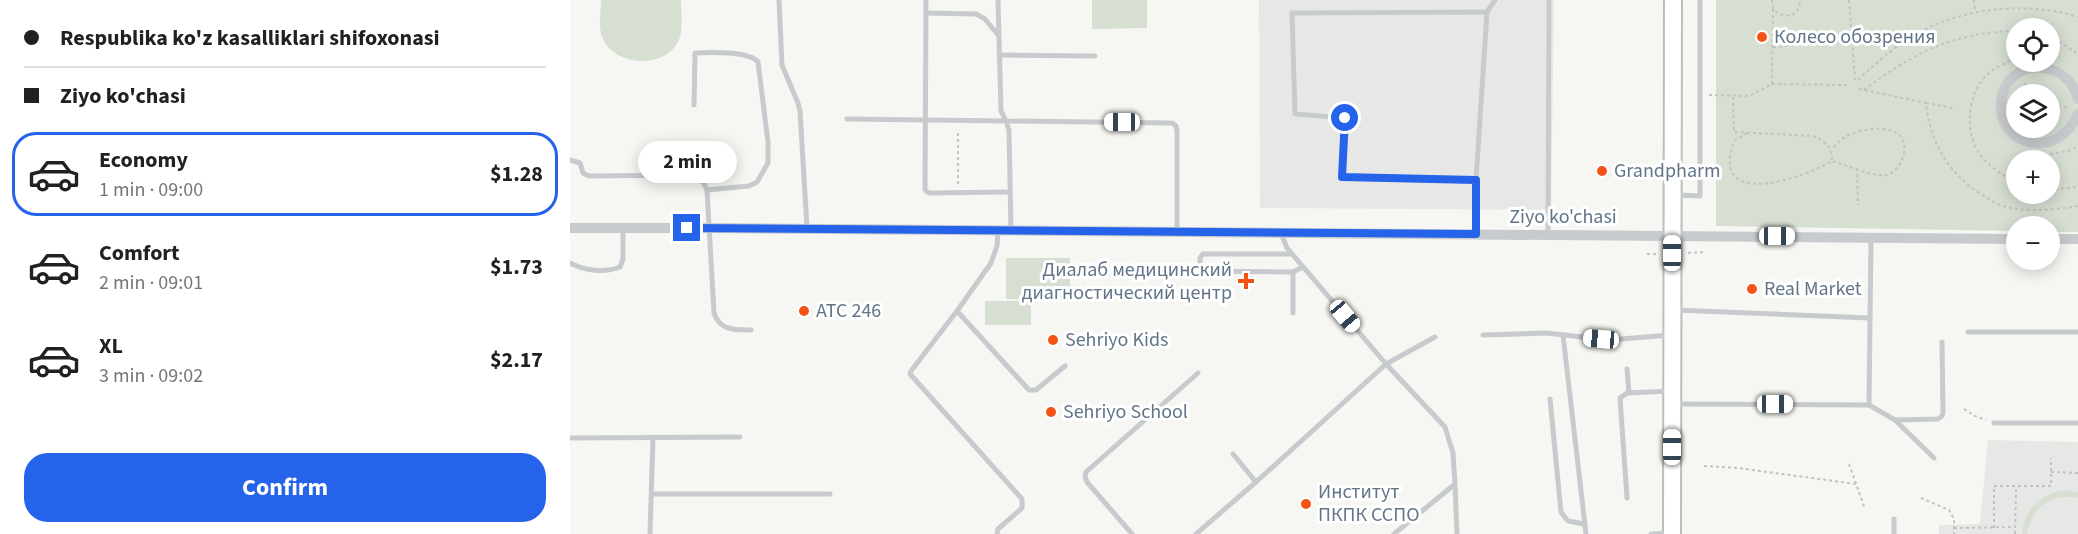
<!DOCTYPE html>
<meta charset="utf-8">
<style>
:root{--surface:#fff;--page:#f2f2f2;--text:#202124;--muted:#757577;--line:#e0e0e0;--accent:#2563eb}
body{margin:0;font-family:"Source Sans 3",sans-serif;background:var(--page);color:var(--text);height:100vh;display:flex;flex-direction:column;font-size:22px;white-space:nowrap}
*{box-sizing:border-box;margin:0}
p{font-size:20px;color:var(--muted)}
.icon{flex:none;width:33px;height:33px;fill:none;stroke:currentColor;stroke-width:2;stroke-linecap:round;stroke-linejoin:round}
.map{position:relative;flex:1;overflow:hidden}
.drawer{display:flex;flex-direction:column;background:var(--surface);width:570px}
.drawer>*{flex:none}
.guide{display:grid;align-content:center;height:132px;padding:0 24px;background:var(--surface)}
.controls{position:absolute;left:1436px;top:18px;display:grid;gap:12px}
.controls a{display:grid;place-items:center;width:54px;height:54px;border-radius:50%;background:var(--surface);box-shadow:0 3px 15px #0003;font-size:30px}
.end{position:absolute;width:27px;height:27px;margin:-14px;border:8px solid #2563eb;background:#fff;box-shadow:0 0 0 3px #fff}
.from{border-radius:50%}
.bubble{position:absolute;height:42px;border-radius:21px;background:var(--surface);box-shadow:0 3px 15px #0003;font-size:20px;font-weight:700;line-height:42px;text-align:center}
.car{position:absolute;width:18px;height:36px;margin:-18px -9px;border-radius:8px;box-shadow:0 0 4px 2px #0007;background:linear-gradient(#fff 24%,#345 0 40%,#fff 0 76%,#345 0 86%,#fff 0)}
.guide b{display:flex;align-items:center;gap:21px;height:57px;font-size:22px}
.guide b+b{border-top:2px solid var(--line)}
.guide i{width:15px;height:15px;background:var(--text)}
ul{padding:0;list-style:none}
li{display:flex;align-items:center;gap:18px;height:84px;margin:0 12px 9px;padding:0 12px;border:3px solid transparent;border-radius:24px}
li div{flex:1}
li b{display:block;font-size:22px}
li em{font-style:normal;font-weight:700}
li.selected{border-color:var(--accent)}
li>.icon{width:54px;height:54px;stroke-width:1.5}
.button{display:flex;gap:12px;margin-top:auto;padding:12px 24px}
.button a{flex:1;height:69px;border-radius:24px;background:var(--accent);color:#fff;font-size:24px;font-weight:700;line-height:69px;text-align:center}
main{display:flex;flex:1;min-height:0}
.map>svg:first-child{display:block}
.built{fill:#e7e8e6}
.green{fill:#d7dfd3;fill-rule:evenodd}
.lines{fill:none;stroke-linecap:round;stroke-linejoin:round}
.secondary-casing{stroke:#b9bec3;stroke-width:20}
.path{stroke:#c0c2c4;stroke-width:2;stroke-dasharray:3 3;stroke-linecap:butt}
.lane{stroke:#c8cbce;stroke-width:5}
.street{stroke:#c8cbce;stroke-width:10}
.secondary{stroke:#fff;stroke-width:16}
.route{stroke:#2563eb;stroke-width:8}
.poi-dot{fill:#f45315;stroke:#fff;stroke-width:2}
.labels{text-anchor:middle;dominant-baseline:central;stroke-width:6;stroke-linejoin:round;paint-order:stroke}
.poi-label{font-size:20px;fill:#627587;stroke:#fff;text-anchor:start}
.street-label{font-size:20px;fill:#627587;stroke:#fff}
</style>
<main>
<section class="drawer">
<div class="guide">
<b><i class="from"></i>Respublika ko'z kasalliklari shifoxonasi</b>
<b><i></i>Ziyo ko'chasi</b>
</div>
<ul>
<li class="selected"><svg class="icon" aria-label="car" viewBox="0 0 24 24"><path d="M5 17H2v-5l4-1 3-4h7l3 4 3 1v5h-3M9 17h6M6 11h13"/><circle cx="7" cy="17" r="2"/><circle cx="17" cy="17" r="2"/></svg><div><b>Economy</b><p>1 min · 09:00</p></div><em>$1.28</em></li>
<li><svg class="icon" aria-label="car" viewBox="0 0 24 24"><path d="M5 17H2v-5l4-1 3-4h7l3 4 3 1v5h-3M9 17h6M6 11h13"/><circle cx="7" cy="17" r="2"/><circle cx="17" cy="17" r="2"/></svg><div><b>Comfort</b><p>2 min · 09:01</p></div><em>$1.73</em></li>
<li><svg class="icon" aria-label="car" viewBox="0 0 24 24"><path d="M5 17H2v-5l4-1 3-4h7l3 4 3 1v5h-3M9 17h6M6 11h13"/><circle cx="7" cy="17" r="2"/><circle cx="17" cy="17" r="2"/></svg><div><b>XL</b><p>3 min · 09:02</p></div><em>$2.17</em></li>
</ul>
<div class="button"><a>Confirm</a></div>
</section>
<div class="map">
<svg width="1508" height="534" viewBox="0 0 1508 534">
<rect width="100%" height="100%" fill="#f6f7f2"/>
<g class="built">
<polygon points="689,0 984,0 981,210 690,208"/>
<polygon points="1418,440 1508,442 1508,534 1369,534 1369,525 1410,524"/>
</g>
<g class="green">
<path d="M31,0H111C111,11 113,27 110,37C99,70 44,68 32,37C28,27 31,10 31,0Z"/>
<polygon points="522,0 577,0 577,28 522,29"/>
<path d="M1146,0H1508V232H1479V226H1446V231L1146,226ZM1446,28H1479V62H1446ZM1446,94H1479V128H1446ZM1446,160H1479V194H1446Z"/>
<polygon points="436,258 500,258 500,300 436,299"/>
<rect x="415" y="301" width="46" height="24"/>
<path d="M1496,490L1508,492V498C1482,493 1461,507 1457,534H1452C1454,509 1471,493 1496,490Z"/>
</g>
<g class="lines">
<g class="secondary-casing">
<polyline id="secondary" points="1102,534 1103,0"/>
</g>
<g class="path">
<path d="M1202,0L1203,9C1211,16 1217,18 1227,12L1231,0"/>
<polyline points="1279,0 1285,80"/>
<polyline points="1404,0 1405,10"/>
<polyline points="1479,35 1508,54"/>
<polyline points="1203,47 1282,40"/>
<path d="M1446,60H1442C1435,63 1427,67 1421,71C1398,89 1393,129 1409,153C1419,167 1432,175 1446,182"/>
<path d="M1288,80C1304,65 1319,51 1338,39C1386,8 1455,0 1508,17"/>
<polyline points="1455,83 1460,93"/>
<polyline points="1202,84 1203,9"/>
<path d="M1289,89L1356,103C1360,143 1379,175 1414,196C1419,199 1425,203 1430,205C1454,213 1484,210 1508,206"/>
<path d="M1294,90C1343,53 1384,32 1446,31"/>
<polyline points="1139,95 1179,96 1202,84 1280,85"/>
<path d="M1163,97L1164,132L1243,136C1256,142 1262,147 1262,161"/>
<polyline points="1356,103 1383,108"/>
<polyline points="1488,106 1499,108"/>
<path d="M1177,133L1164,141C1139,211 1234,178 1262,161C1277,165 1302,177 1316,175C1330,173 1339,148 1332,138C1322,123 1288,129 1275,137C1270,140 1266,145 1262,150"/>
<polyline points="1480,154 1498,151 1508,146"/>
<polyline points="1287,168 1288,205"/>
<polyline points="388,184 388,130"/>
<polyline points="1479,190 1508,187"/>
<polyline points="1118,253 1136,252"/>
<polyline points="1077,254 1088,254"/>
<polyline points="1394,409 1405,416 1416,420"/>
<polyline points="1279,464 1295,509"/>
<polyline points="1134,466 1168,468 1286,484"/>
<polyline points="1481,472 1508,473"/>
<polyline points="1351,498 1379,510 1384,519 1384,534"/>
<polyline points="1384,528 1445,527"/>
<polyline points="1424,528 1424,486 1481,486 1481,458"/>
<polyline points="1445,534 1446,486"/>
</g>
<g class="lane">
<polyline points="209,0 212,65 228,103 230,111 237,228"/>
<polyline points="356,0 355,189 357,192 360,193 440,192"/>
<polyline points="428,0 431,111 436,121 602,123 606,126 607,131 607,232"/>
<polyline points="917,12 925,0"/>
<polyline points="356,13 406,14 415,19 428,35"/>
<polyline points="429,55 525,56"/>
<path d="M124,105L125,53C139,52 180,51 188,62L198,142V163L187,182L179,186L137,190"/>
<polyline points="277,119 436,121 439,130 441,231"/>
<path d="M0,160L10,163L13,173L19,176L120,175C130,176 133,181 137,190L144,313C150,331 165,330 181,330"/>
<polyline points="906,180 772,177 775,118 725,114 722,13 917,12 906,180 906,234"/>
<polyline points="1106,195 1130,196 1130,0"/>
<polyline points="711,233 717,248 816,364 875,427 883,453 885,484 824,534"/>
<polyline points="978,235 979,0"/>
<polyline points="722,254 633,254 630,258 630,267 634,271 723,272 733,267"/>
<path d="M0,263C14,271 35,273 50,267L53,259V229"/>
<polyline points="723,272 723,313"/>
<polyline points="1106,310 1299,318"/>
<polyline points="387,311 459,390 466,390 495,366"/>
<polyline points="1398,332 1508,332"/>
<polyline points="913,335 976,333 1031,339 1051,339 1100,335"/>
<polyline points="993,335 1016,534"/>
<polyline points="1057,369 1059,393"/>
<polyline points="980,399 991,512 998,521 1014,524"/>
<polyline points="1106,404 1299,405 1325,420 1368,419 1372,416 1373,413 1372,342"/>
<polyline points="1299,405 1301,239"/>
<polyline points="1325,420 1364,458"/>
<polyline points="1424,423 1508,423"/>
<polyline points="0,438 170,437"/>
<polyline points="663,454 686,482"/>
<polyline points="885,484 887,534"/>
<polyline points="82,494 260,494"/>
<polyline points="1057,498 1050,398 1057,393 1100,391"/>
<polyline points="80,534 83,437"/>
<polyline points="427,534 428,529 452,508 452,499 340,374 341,371 387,311 421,263 427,246 428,231"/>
<polyline points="562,534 517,482 515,477 516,472 628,373"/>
<polyline points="626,534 686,482 816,364 865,337"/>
<polyline points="1081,534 1100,533"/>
<polyline points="1324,534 1324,519"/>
</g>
<g class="street">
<path d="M1508,99C1497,56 1435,57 1431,102C1427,146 1488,162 1508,114"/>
<polyline points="0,228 138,228 1446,239"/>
<polyline points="1479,239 1508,239"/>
</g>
<use href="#secondary" class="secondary"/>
</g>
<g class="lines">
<polyline class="route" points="117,228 906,234 906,180 772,177 775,118"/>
</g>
<g class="poi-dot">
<circle cx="1192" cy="37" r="6"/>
<circle cx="1032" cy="171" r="6"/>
<path d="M673 272h6v6h6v6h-6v6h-6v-6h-6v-6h6z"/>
<circle cx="1182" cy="289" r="6"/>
<circle cx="234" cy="311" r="6"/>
<circle cx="483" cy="340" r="6"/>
<circle cx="481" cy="412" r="6"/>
<circle cx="736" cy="504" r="6"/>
</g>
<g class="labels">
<g class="poi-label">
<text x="1204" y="37">Колесо обозрения</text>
<text x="1044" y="171">Grandpharm</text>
<text x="662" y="270" text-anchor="end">Диалаб медицинский<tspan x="662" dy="23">диагностический центр</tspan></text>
<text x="1194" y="289">Real Market</text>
<text x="246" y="311">АТС 246</text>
<text x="495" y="340">Sehriyo Kids</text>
<text x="493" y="412">Sehriyo School</text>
<text x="748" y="492">Институт<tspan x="748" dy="23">ПКПК ССПО</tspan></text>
</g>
<g class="street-label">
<text x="993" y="217">Ziyo ko'chasi</text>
</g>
</g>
</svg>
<div class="controls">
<a><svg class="icon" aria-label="locate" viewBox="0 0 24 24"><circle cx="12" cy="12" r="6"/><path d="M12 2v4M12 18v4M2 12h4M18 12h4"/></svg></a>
<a><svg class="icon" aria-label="layers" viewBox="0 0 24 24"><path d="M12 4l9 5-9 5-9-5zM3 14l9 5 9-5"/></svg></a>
<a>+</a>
<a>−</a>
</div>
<i class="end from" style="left:775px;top:118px"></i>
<i class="end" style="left:117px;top:228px"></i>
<div class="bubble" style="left:68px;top:141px;width:99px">2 min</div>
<i class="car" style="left:552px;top:122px;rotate:270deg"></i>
<i class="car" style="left:1207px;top:236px;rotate:90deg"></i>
<i class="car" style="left:1102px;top:253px;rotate:0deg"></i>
<i class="car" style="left:775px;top:316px;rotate:140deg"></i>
<i class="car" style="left:1031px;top:339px;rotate:275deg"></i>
<i class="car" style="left:1205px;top:404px;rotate:90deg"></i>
<i class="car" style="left:1102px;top:447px;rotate:0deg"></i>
</div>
</main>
